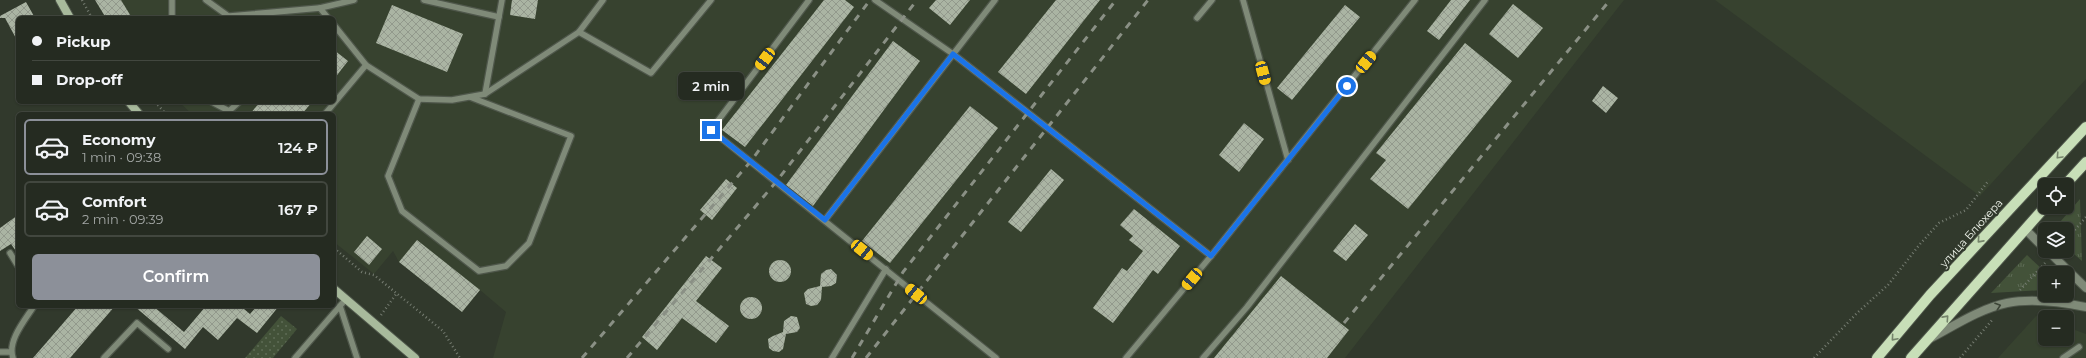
<!DOCTYPE html>
<meta charset="utf-8">
<style>
:root{--surface:#252b21;--page:#2d332a;--text:#f1f3f6;--muted:#a3a7a5;--line:#42473f;--accent:#8c9099}
body{margin:0;font-family:Montserrat,sans-serif;background:var(--page);color:var(--text);height:100vh;display:flex;flex-direction:column;font-size:15px;white-space:nowrap}
*{box-sizing:border-box;margin:0}
p{font-size:13px;color:var(--muted)}
.icon{flex:none;width:22px;height:22px;fill:none;stroke:currentColor;stroke-width:2;stroke-linecap:round;stroke-linejoin:round}
.map{position:relative;flex:1;overflow:hidden}
.drawer{position:absolute;left:16px;top:112px;width:320px;height:196px;display:flex;flex-direction:column;background:var(--surface);border-radius:6px;box-shadow:0 1px 3px #0004,0 0 0 1px var(--line)}
.drawer>*{flex:none}
.guide{position:absolute;left:16px;top:16px;width:320px;height:88px;border-radius:6px;box-shadow:0 1px 3px #0004,0 0 0 1px var(--line);display:grid;align-content:center;height:88px;padding:0 16px;background:var(--surface)}
.buttons{position:absolute;left:2038px;top:178px;display:grid;gap:8px}
.buttons a{display:grid;place-items:center;width:36px;height:36px;border-radius:6px;background:var(--surface);box-shadow:0 1px 3px #0004,0 0 0 1px var(--line);font-size:20px}
.end{position:absolute;width:18px;height:18px;margin:-9px;border:5px solid #1a73e8;background:#fff;box-shadow:0 0 0 2px #fff}
.from{border-radius:50%}
.bubble{position:absolute;height:28px;border-radius:6px;background:var(--surface);box-shadow:0 1px 3px #0004,0 0 0 1px var(--line);font-size:13px;font-weight:600;line-height:28px;text-align:center}
.car{position:absolute;width:12px;height:24px;margin:-12px -6px;border-radius:5px;box-shadow:0 0 3px 1px #0007;background:linear-gradient(#f5c518 24%,#345 0 40%,#f5c518 0 76%,#345 0 86%,#f5c518 0)}
.guide b{display:flex;align-items:center;gap:14px;height:38px;font-size:15px}
.guide b+b{border-top:1px solid var(--line)}
.guide i{width:10px;height:10px;background:var(--text)}
ul{padding:7px 0 0;list-style:none}
li{display:flex;align-items:center;gap:12px;height:56px;margin:0 8px 6px;padding:0 8px;border:2px solid var(--line);border-radius:6px}
li div{flex:1}
li b{display:block;font-size:15px}
li em{font-style:normal;font-weight:600}
li.active{border-color:var(--accent)}
li>.icon{width:36px;height:36px;stroke-width:1.5}
.button{display:flex;gap:8px;margin-top:auto;padding:8px 16px}
.button a{flex:1;height:46px;border-radius:6px;background:var(--accent);color:#fff;font-size:16px;font-weight:600;line-height:46px;text-align:center}
.map>svg:first-child{display:block}
.built{fill:#37422f}
.grass{fill:url(#grass-tufts)}
.park{fill:url(#park-dots)}
.building{fill:url(#building-cross-hatch)}
.lines{fill:none;stroke-linecap:round;stroke-linejoin:round}
.lane-casing{stroke:#4f574b;stroke-width:8}
.street-casing{stroke:#4f574b;stroke-width:10}
.secondary-casing{stroke:#4f574b;stroke-width:10}
.primary-casing{stroke:#4f574b;stroke-width:12}
.path{stroke:#767d72;stroke-width:2.5;stroke-dasharray:1 3;stroke-linecap:butt}
.lane{stroke:#7f8a78;stroke-width:5.5}
.street{stroke:#7f8a78;stroke-width:8}
.secondary{stroke:#a8ba9c;stroke-width:8}
.primary{stroke:#c8dfb8;stroke-width:10}
.rail{stroke:#8a9085;stroke-width:3;stroke-dasharray:7 7;stroke-linecap:butt}
.oneway{stroke:#75846b}
.oneway2{stroke:#3d4537}
.route{stroke:#1a73e8;stroke-width:5}
.labels{text-anchor:middle;dominant-baseline:central;stroke-width:4;stroke-linejoin:round;paint-order:stroke}
.street-label{font-size:11px;fill:#eff4eb;stroke:#31392c}
</style>
<div class="map">
<svg width="2086" height="358" viewBox="0 0 2086 358">
<defs>
<pattern id="grass-tufts" width="24" height="20" patternUnits="userSpaceOnUse"><rect width="24" height="20" fill="#435239"/><path d="M3 7l-1-3M5 7V3M7 7l1-3M15 17l-1-3M17 17v-4M19 17l1-3" fill="none" stroke="#5e6c56"/></pattern>
<pattern id="park-dots" width="8" height="8" patternUnits="userSpaceOnUse"><rect width="8" height="8" fill="#435239"/><path d="M2 2h.1M6 6h.1" fill="none" stroke="#5e6c56" stroke-width="1.8" stroke-linecap="round"/></pattern>
<pattern id="building-cross-hatch" width="8" height="8" patternUnits="userSpaceOnUse"><rect width="8" height="8" fill="#aab4a3"/><path d="M0 0l8 8M0 8l8-8" fill="none" stroke="#92998c"/></pattern>
</defs>
<rect width="100%" height="100%" fill="#31392c"/>
<g class="built">
<polygon points="95,0 1624,0 1345,358 493,358 506,312 480,290 462,312 399,262 393,251 374,274 334,242 334,114 192,114 179,102 334,102 334,18 106,18"/>
<polygon points="1715,0 2086,0 2086,79 1980,196"/>
<polygon points="2036,316 2045,319 2045,339 2067,339 2067,327 2086,334 2086,358 1998,358"/>
</g>
<g class="grass">
<polygon points="2080,199 2082,261 2067,248 2067,229 2054,229"/>
<polygon points="2027,255 2046,273 2045,290 1991,293"/>
</g>
<polygon class="park" points="281,316 297,329 273,358 245,358"/>
<g class="building">
<polygon points="95,0 121,0 132,18 106,18"/>
<polygon points="512,0 538,0 535,19 510,15"/>
<polygon points="824,0 845,0 854,7 745,147 722,130"/>
<polygon points="936,0 970,0 950,25 929,8"/>
<polygon points="1056,0 1100,0 1026,94 998,72"/>
<polygon points="1451,0 1470,0 1439,40 1427,31"/>
<polygon points="26,2 35,18 18,18 18,42 5,18 0,18 0,16"/>
<polygon points="1513,4 1543,28 1518,58 1489,34"/>
<polygon points="392,5 463,34 447,72 376,43"/>
<polygon points="1345,5 1360,17 1292,100 1277,88"/>
<polygon points="893,41 920,61 813,206 786,185"/>
<polygon points="1465,43 1512,81 1408,209 1370,179 1386,160 1376,153"/>
<polygon points="334,50 348,61 334,79"/>
<polygon points="1603,86 1618,98 1606,113 1592,101"/>
<polygon points="260,102 312,102 302,114 250,114"/>
<polygon points="970,106 998,128 890,263 862,241"/>
<polygon points="1244,123 1264,139 1239,172 1219,155"/>
<polygon points="1051,169 1064,180 1021,232 1008,222"/>
<polygon points="726,179 737,188 712,220 700,210"/>
<polygon points="1134,209 1180,246 1158,274 1153,270 1113,323 1093,308 1122,268 1127,271 1143,251 1129,240 1133,236 1120,225"/>
<polygon points="18,215 18,254 11,244 0,251 0,228"/>
<polygon points="1355,224 1368,235 1346,261 1333,251"/>
<polygon points="367,236 382,249 369,265 354,252"/>
<polygon points="417,240 480,290 462,312 399,262"/>
<polygon points="706,256 722,268 696,301 729,326 716,343 682,318 657,350 642,337"/>
<circle cx="780" cy="271" r="11"/>
<polygon points="831,269 837,275 836,283 831,286 822,287 821,300 817,305 811,306 806,304 804,293 808,289 820,286 821,274 826,270"/>
<polygon points="1281,276 1349,330 1327,358 1214,358"/>
<circle cx="751" cy="308" r="11"/>
<polygon points="78,306 115,306 70,358 33,358"/>
<polygon points="134,306 153,306 184,332 206,306 246,306 244,309 250,314 257,306 279,306 257,333 237,318 218,340 203,327 185,349"/>
<polygon points="791,316 797,317 800,328 797,332 786,334 783,349 779,352 773,351 769,348 768,339 773,336 783,332 784,321"/>
</g>
<g class="lines">
<g class="lane-casing">
<g id="lane">
<polyline points="172,0 172,18"/>
<polyline points="206,0 231,18"/>
<polyline points="424,0 499,17"/>
<polyline points="809,0 711,130 996,358"/>
<polyline points="875,0 953,54 1211,256"/>
<polyline points="1243,0 1288,160"/>
<polyline points="320,8 354,0"/>
<polyline points="230,16 320,8 328,18"/>
<polyline points="1197,18 1212,0"/>
<polyline points="334,25 366,65 419,99 452,100 485,94 579,32 603,0"/>
<polyline points="579,32 651,73 711,0"/>
<polyline points="485,94 502,0"/>
<polyline points="419,99 388,176 402,211 479,271 506,266 529,243 571,136 470,97"/>
<polyline points="212,102 229,111 239,102"/>
<polyline points="325,114 366,65"/>
<polyline points="825,220 995,0"/>
<polyline points="10,253 18,266"/>
<polyline points="340,306 357,358"/>
<polyline points="0,352 11,352"/>
<path d="M13,358C7,341 25,320 34,306"/>
<polyline points="104,358 137,323 168,349"/>
<polyline points="295,358 346,299"/>
<polyline points="832,358 886,269"/>
<polyline points="1126,358 1211,256 1415,0"/>
<polyline points="1203,358 1247,307 1485,0"/>
<polyline points="2063,358 2079,347"/>
</g>
</g>
<g class="street-casing">
<g id="street">
<polyline points="2025,229 2045,249"/>
<polyline points="2048,251 2086,288"/>
<path d="M1929,339C1954,326 1979,309 2007,303C2032,298 2061,302 2086,307"/>
</g>
</g>
<g class="secondary-casing">
<g id="secondary">
<polyline points="60,0 70,18"/>
<polyline points="129,102 139,114"/>
<polyline points="334,289 415,358"/>
</g>
</g>
<g class="primary-casing">
<g id="primary">
<polyline points="2065,185 2086,162"/>
<polyline points="1877,358 1930,295 2086,127"/>
<polyline points="1911,358 2045,207"/>
</g>
</g>
<g class="path">
<polyline points="82,0 92,18"/>
<polyline points="155,102 166,114"/>
<polyline points="2067,239 2086,217"/>
<polyline points="334,248 362,272 374,275 443,331 460,358"/>
<polyline points="2020,290 2045,263"/>
<polyline points="381,315 397,293"/>
<polyline points="1814,358 1857,313 1888,285 1920,244 1939,223 1966,210 1989,180"/>
<polyline points="1960,358 1993,319"/>
</g>
<use href="#lane" class="lane"/>
<use href="#street" class="street"/>
<use href="#secondary" class="secondary"/>
<use href="#primary" class="primary"/>
<g class="rail">
<polyline points="1344,323 1610,0"/>
<polyline points="582,358 751,161 870,0"/>
<polyline points="627,358 776,182 917,0"/>
<polyline points="852,358 903,272 1116,0"/>
<polyline points="866,358 1148,0"/>
</g>
</g>
<defs><path id="oneway-chevron" d="M-2-3.5L2.5 0L-2 3.5" fill="none" stroke-width="1.6" stroke-linecap="round" stroke-linejoin="round"/></defs>
<g class="oneway">
<use href="#oneway-chevron" transform="translate(2059 156) rotate(133)"/>
<use href="#oneway-chevron" transform="translate(1980 240) rotate(132)"/>
<use href="#oneway-chevron" transform="translate(1946 318) rotate(-48)"/>
<use href="#oneway-chevron" transform="translate(1894 338) rotate(131)"/>
</g>
<use class="oneway2" href="#oneway-chevron" transform="translate(1998 306) rotate(-19)"/>
<g class="lines">
<polyline class="route" points="711,130 825,220 953,54 1211,256 1347,86"/>
</g>
<g class="labels">
<g class="street-label">
<text transform="translate(1971 233) rotate(-48)">улица Блюхера</text>
</g>
</g>
</svg>
<div class="buttons">
<a><svg class="icon" aria-label="locate" viewBox="0 0 24 24"><circle cx="12" cy="12" r="6"/><path d="M12 2v4M12 18v4M2 12h4M18 12h4"/></svg></a>
<a><svg class="icon" aria-label="layers" viewBox="0 0 24 24"><path d="M12 4l9 5-9 5-9-5zM3 14l9 5 9-5"/></svg></a>
<a>+</a>
<a>−</a>
</div>
<i class="end from" style="left:1347px;top:86px"></i>
<i class="end" style="left:711px;top:130px"></i>
<div class="bubble" style="left:678px;top:72px;width:66px">2 min</div>
<i class="car" style="left:765px;top:59px;rotate:217deg"></i>
<i class="car" style="left:1366px;top:62px;rotate:39deg"></i>
<i class="car" style="left:1263px;top:73px;rotate:165deg"></i>
<i class="car" style="left:862px;top:250px;rotate:129deg"></i>
<i class="car" style="left:1192px;top:279px;rotate:220deg"></i>
<i class="car" style="left:916px;top:294px;rotate:309deg"></i>
<div class="guide">
<b><i class="from"></i>Pickup</b>
<b><i></i>Drop-off</b>
</div>
<section class="drawer">
<ul>
<li class="active"><svg class="icon" aria-label="car" viewBox="0 0 24 24"><path d="M5 17H2v-5l4-1 3-4h7l3 4 3 1v5h-3M9 17h6M6 11h13"/><circle cx="7" cy="17" r="2"/><circle cx="17" cy="17" r="2"/></svg><div><b>Economy</b><p>1 min · 09:38</p></div><em>124 ₽</em></li>
<li><svg class="icon" aria-label="car" viewBox="0 0 24 24"><path d="M5 17H2v-5l4-1 3-4h7l3 4 3 1v5h-3M9 17h6M6 11h13"/><circle cx="7" cy="17" r="2"/><circle cx="17" cy="17" r="2"/></svg><div><b>Comfort</b><p>2 min · 09:39</p></div><em>167 ₽</em></li>
</ul>
<div class="button"><a>Confirm</a></div>
</section>
</div>
